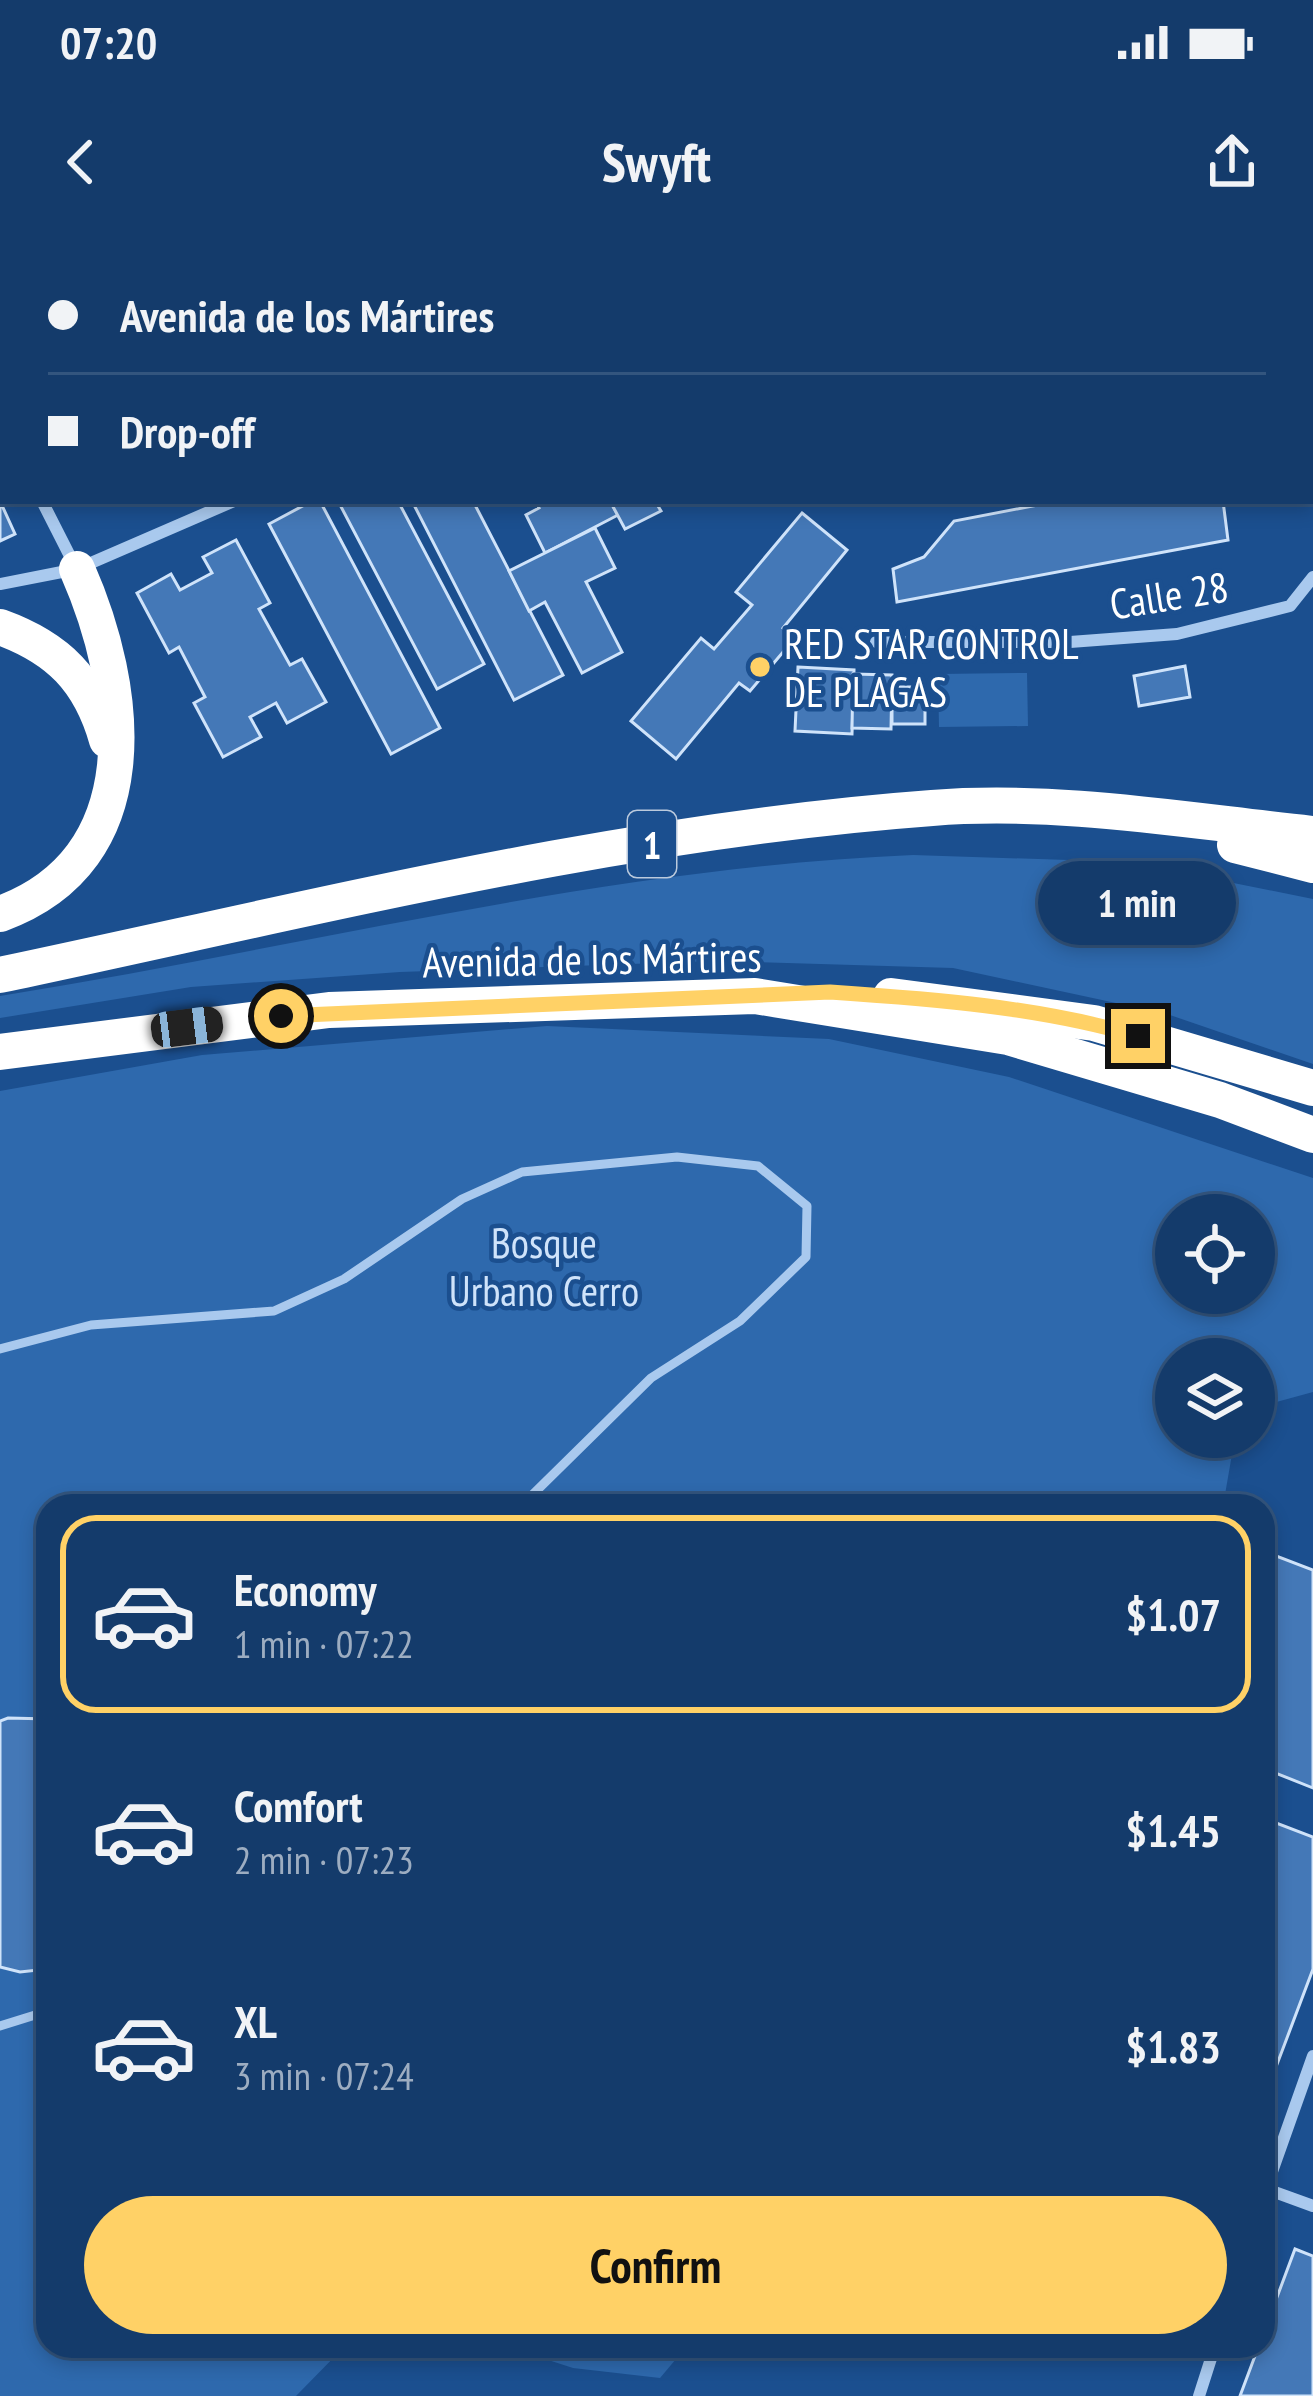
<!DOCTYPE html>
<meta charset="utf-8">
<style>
:root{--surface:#143b6b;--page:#1d4271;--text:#f1f3f6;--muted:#9dadc1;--line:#33557e;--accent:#ffd166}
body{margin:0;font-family:"PT Sans Narrow",sans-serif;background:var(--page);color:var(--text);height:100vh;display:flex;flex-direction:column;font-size:45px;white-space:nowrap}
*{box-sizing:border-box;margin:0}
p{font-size:39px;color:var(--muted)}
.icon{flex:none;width:66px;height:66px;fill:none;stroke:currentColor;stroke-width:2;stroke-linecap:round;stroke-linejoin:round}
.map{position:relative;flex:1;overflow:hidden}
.details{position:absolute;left:36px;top:1254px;width:1239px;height:864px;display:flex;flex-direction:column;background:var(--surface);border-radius:36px;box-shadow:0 6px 18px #0003,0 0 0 3px var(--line)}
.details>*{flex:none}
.guide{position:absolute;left:0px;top:0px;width:1314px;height:264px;box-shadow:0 6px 18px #0003,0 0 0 3px var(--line);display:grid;align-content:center;height:264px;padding:0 48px;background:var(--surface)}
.tools{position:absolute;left:1155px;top:954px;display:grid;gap:24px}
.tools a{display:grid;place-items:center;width:120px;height:120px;border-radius:50%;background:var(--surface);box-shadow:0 6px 18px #0003,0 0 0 3px var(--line);font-size:60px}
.end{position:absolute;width:54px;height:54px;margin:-27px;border:15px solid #ffd166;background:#111;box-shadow:0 0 0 6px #111}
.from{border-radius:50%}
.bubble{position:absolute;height:84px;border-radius:42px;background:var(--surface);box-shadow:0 6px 18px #0003,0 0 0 3px var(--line);font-size:39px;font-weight:700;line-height:84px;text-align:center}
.car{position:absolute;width:36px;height:72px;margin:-36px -18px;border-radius:15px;box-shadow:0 0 9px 3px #0007;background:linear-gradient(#222 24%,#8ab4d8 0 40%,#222 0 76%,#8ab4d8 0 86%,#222 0)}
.guide b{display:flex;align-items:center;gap:42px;height:114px;font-size:45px}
.guide b+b{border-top:3px solid var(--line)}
.guide i{width:30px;height:30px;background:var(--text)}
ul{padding:21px 0 0;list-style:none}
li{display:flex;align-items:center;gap:36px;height:198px;margin:0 24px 18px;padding:0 24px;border:6px solid transparent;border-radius:36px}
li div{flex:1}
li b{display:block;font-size:45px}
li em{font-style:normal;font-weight:700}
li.selected{border-color:var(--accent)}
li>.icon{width:108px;height:108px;stroke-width:1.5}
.action{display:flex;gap:24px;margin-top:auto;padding:24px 48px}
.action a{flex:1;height:138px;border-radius:72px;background:var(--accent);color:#111;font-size:48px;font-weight:700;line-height:138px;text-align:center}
.status{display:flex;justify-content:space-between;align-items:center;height:84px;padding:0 60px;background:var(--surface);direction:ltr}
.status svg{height:33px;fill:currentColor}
header{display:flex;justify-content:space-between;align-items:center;height:156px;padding:0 48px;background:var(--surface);font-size:54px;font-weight:700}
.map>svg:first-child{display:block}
.green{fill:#2e69ad;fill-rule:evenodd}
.building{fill:#4478b7;stroke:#cfe3fa;stroke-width:3}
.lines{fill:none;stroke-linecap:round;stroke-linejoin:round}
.lane{stroke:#a9c9ee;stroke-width:9}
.street{stroke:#a9c9ee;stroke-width:12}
.highway{stroke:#fff;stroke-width:36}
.route{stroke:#ffd166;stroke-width:15}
.poi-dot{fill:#ffd166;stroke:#1b4f8f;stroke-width:4.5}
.labels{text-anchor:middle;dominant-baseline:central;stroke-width:9;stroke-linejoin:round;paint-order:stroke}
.shield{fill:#1b4f8f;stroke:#bbcadd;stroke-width:3}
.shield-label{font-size:39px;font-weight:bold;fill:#fff}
.street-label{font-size:42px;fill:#fff;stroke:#1b4f8f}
.poi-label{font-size:42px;fill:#fff;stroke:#1b4f8f;text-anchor:start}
.park-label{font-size:42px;fill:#cfe3fa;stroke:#1b4f8f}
</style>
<div class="status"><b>07:20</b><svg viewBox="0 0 49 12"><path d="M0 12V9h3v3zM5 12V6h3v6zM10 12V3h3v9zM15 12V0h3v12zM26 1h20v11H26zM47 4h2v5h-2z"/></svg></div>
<header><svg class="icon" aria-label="back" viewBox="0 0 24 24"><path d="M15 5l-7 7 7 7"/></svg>Swyft<svg class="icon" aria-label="share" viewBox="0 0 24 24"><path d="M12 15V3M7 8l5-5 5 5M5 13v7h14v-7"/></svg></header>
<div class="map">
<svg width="1313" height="2156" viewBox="0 0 1313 2156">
<rect width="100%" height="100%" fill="#1b4f8f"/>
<g class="green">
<polygon points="1027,433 1028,486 939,487 938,434"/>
<path d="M913,615L1129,622L1313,659V824L1167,774L953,728L716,721L400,732L191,747L0,778V756C304,707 604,628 913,615Z"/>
<path d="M547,786L829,799L1009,837L1313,938V1152L1254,1168V1119H1176V1197H1235L1223,1266H48V2106H345L296,2156H0V851L202,815ZM1176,975H1254V1053H1176Z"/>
<polygon points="505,2106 687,2106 660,2138 573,2128"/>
</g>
<g class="building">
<polygon points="62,0 195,0 196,3 64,3"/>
<polygon points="381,0 534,0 536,3 375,3"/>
<polygon points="534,0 647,0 649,3 536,3"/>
<polygon points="828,0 986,0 822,3"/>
<polygon points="1010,0 1103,0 1105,3 1004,3"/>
<polygon points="0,261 15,294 0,301"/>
<polygon points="312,261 320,261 440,488 391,514 269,284"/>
<polygon points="338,261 398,261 484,424 437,449"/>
<polygon points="412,261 473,261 563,435 514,460"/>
<polygon points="535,261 610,261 618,275 545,313 526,275 539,268"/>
<polygon points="610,261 655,261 661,271 625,289"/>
<polygon points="1059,261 1223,261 1228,300 897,362 893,329 924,317 954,281"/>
<polygon points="802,273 847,310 783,388 795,398 750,451 739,443 676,519 631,481 701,398 714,409 752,365 736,352"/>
<polygon points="595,288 615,328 586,342 622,412 582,433 545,362 529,371 509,331"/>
<polygon points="236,300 270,363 259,369 290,425 302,419 326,462 287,483 276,463 250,477 261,497 223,517 194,463 205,457 179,407 169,413 137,353 171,334 180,350 212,333 203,317"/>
<polygon points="1185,426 1190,457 1139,466 1134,436"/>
<polygon points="798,427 854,430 852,494 795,491"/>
<polygon points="853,434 892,435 891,489 852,488"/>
<rect x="892" y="447" width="33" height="37"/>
<polygon points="1263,1311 1313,1330 1313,1548 1263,1528"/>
<polygon points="8,1478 48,1479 48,1729 20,1732 0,1727 0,1481"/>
<polygon points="1263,1578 1313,1597 1313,1729 1276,1827 1263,1823"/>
<polygon points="1295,2009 1313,2016 1313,2156 1240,2156"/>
</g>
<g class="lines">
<g class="lane">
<polyline points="0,1109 91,1085 274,1071 344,1039 462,959 522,932 677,917 758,926 807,966 806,1017 740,1081 651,1138 521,1266"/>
<polyline points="0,1786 48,1771"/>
</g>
<g class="street">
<polyline points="16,0 17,3"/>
<polyline points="735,3 740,0"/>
<polyline points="0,99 3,97"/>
<polyline points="0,179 3,185"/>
<polyline points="42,261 76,328"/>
<polyline points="0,344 77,329 234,261"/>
<polyline points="876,402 1070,402 1177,394 1290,366 1313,337"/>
<polyline points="1266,1949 1313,1966"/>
<polyline points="1263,1957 1313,1816"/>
<polyline points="1199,2156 1215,2106"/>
</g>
<g class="highway">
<path d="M0,387C58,408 90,440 107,500"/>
<polyline points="1235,605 1313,625"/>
<path d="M0,674C151,619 130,449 77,329"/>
<path d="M0,735C308,670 617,591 932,568C1058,558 1188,581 1313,594"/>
<polyline points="891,756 1094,783 1313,848"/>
<polyline points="0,812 329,770 755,756 1008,797 1220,860 1313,895"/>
</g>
</g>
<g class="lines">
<path class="route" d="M281,776L830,752C933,759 1039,767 1138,796"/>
</g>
<circle class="poi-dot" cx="760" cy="427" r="12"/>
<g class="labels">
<rect class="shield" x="628" y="571" width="48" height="66" rx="9"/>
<g class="shield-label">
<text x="652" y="604">1</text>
</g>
<g class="street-label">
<text transform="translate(1169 355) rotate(-9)">Calle 28</text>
<text transform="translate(592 719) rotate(-1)">Avenida de los Mártires</text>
</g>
<g class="poi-label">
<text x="784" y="403">RED STAR CONTROL<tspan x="784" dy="48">DE PLAGAS</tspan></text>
</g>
<g class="park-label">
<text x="544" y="1002">Bosque<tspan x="544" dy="48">Urbano Cerro</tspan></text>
</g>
</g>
</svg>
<div class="tools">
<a><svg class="icon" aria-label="locate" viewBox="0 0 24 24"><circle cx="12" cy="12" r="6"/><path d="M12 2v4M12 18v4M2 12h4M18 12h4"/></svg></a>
<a><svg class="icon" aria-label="layers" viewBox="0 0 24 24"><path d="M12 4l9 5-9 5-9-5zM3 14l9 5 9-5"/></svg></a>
</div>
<i class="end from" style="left:281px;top:776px"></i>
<i class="end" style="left:1138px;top:796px"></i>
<div class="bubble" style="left:1038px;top:621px;width:198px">1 min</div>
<i class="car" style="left:187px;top:787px;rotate:83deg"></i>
<div class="guide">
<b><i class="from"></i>Avenida de los Mártires</b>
<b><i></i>Drop-off</b>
</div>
<section class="details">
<ul>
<li class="selected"><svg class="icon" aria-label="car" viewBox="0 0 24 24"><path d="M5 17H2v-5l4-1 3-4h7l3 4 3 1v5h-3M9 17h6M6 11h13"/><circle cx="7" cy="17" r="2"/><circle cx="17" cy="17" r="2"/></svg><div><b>Economy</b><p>1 min · 07:22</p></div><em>$1.07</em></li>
<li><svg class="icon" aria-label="car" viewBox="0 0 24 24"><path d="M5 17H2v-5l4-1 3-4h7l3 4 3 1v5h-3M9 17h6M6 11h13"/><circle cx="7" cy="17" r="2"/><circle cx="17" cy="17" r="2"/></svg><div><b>Comfort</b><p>2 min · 07:23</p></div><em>$1.45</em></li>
<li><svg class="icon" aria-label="car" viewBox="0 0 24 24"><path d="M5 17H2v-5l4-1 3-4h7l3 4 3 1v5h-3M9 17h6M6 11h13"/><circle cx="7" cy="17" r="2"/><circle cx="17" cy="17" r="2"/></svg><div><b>XL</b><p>3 min · 07:24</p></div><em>$1.83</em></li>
</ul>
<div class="action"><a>Confirm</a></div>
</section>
</div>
